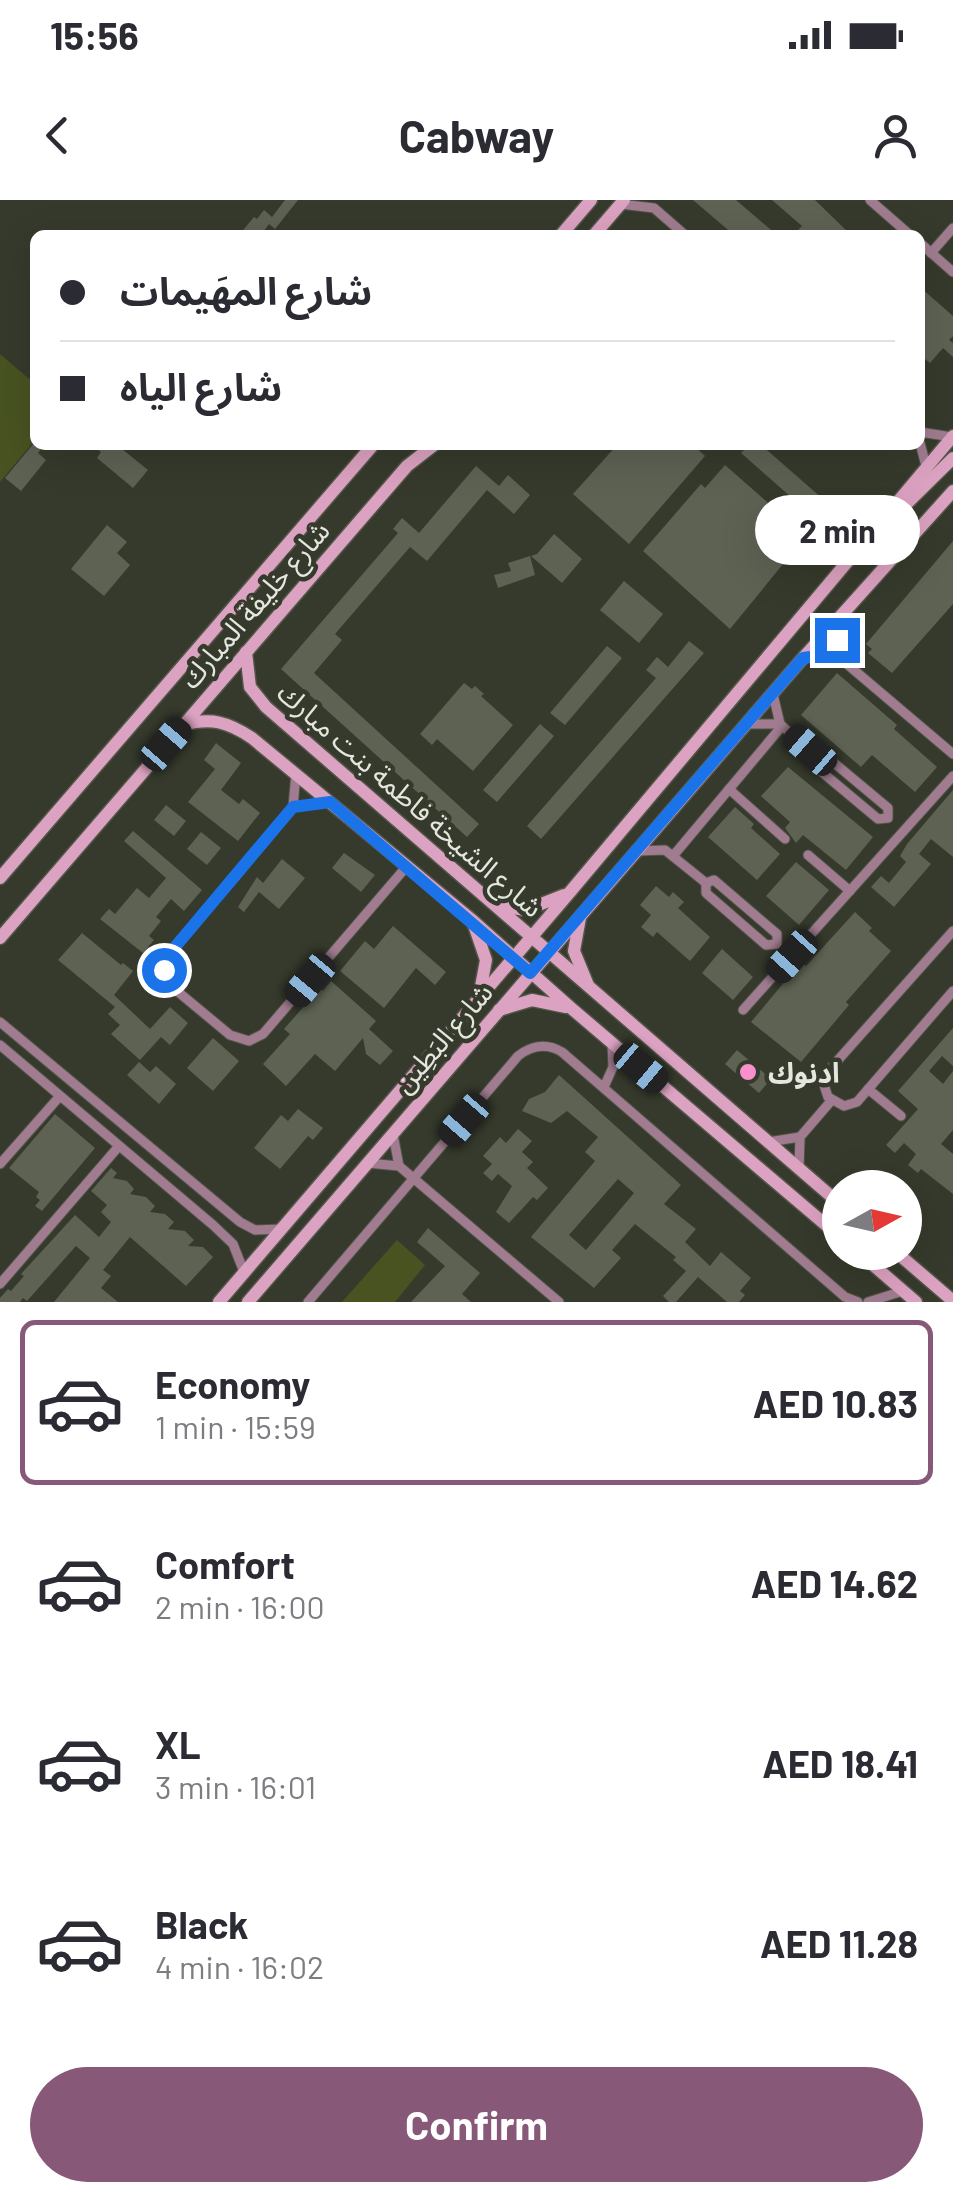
<!DOCTYPE html>
<meta charset="utf-8">
<style>
:root{--surface:#fff;--page:#f2f2f3;--text:#2b2b33;--muted:#7c7c81;--line:#e1e1e2;--accent:#875877}
body{margin:0;font-family:Barlow,"Noto Sans Arabic",sans-serif;background:var(--page);color:var(--text);height:100vh;display:flex;flex-direction:column;font-size:38px;white-space:nowrap}
*{box-sizing:border-box;margin:0}
p{font-size:32px;color:var(--muted)}
.icon{flex:none;width:55px;height:55px;fill:none;stroke:currentColor;stroke-width:2;stroke-linecap:round;stroke-linejoin:round}
.map{position:relative;height:1102px;overflow:hidden}
.details{display:flex;flex-direction:column;background:var(--surface);flex:1}
.details>*{flex:none}
.hud{position:absolute;left:30px;top:30px;width:895px;height:220px;border-radius:15px;box-shadow:0 10px 40px #0002;display:grid;align-content:center;height:220px;padding:0 30px;background:var(--surface)}
.needle{width:65px;rotate:82deg}
.controls{position:absolute;left:822px;top:970px;display:grid;gap:20px}
.controls a{display:grid;place-items:center;width:100px;height:100px;border-radius:50%;background:var(--surface);box-shadow:0 10px 40px #0002;font-size:50px}
.end{position:absolute;width:45px;height:45px;margin:-22px;border:12px solid #1a73e8;background:#fff;box-shadow:0 0 0 5px #fff}
.from{border-radius:50%}
.bubble{position:absolute;height:70px;border-radius:35px;background:var(--surface);box-shadow:0 10px 40px #0002;font-size:32px;font-weight:700;line-height:70px;text-align:center}
.car{position:absolute;width:30px;height:60px;margin:-30px -15px;border-radius:12px;box-shadow:0 0 8px 2px #0007;background:linear-gradient(#222 24%,#8ab4d8 0 40%,#222 0 76%,#8ab4d8 0 86%,#222 0)}
.hud b{display:flex;align-items:center;gap:35px;height:95px;font-size:38px}
.hud b+b{border-top:2px solid var(--line)}
.hud i{width:25px;height:25px;background:var(--text)}
ul{padding:18px 0 0;list-style:none}
li{display:flex;align-items:center;gap:30px;height:165px;margin:0 20px 15px;padding:0 10px;border:5px solid transparent;border-radius:15px}
li div{flex:1}
li b{display:block;font-size:38px}
li em{font-style:normal;font-weight:700}
li.on{border-color:var(--accent)}
li>.icon{width:90px;height:90px;stroke-width:1.5}
.button{display:flex;gap:20px;margin-top:auto;padding:20px 30px}
.button a{flex:1;height:115px;border-radius:60px;background:var(--accent);color:#fff;font-size:40px;font-weight:700;line-height:115px;text-align:center}
.status{display:flex;justify-content:space-between;align-items:center;height:70px;padding:0 50px;background:var(--surface);direction:ltr}
.status svg{height:28px;fill:currentColor}
header{display:flex;justify-content:space-between;align-items:center;height:130px;padding:0 30px;background:var(--surface);font-size:45px;font-weight:700}
.map>svg:first-child{display:block}
.green{fill:#485321}
.building{fill:#5d6253;fill-rule:evenodd}
.lines{fill:none;stroke-linecap:round;stroke-linejoin:round}
.minor-casing{stroke:#525648;stroke-width:11}
.secondary-casing{stroke:#525648;stroke-width:15}
.minor{stroke:#a17c90;stroke-width:9}
.secondary{stroke:#dca2c1;stroke-width:12}
.route{stroke:#1a73e8;stroke-width:12}
.poi-dot{fill:#f890cb;stroke:#363a2c;stroke-width:4}
.labels{text-anchor:middle;dominant-baseline:central;stroke-width:9;stroke-linejoin:round;paint-order:stroke}
.street-label{font-size:28px;fill:#e4e7de;stroke:#363a2c}
.poi-label{font-size:28px;font-weight:bold;fill:#e4e7de;stroke:#363a2c;text-anchor:start}
</style>
<div class="status"><b>15:56</b><svg viewBox="0 0 49 12"><path d="M0 12V9h3v3zM5 12V6h3v6zM10 12V3h3v9zM15 12V0h3v12zM26 1h20v11H26zM47 4h2v5h-2z"/></svg></div>
<header><svg class="icon" aria-label="back" viewBox="0 0 24 24"><path d="M15 5l-7 7 7 7"/></svg>Cabway<svg class="icon" aria-label="person" viewBox="0 0 24 24"><circle cx="12" cy="8" r="4"/><path d="M4 21q1-7 8-7t8 7"/></svg></header>
<div class="map">
<svg width="953" height="1102" viewBox="0 0 953 1102">
<rect width="100%" height="100%" fill="#363a2c"/>
<g class="green">
<polygon points="0,154 35,184 35,240 0,282"/>
<polygon points="397,1040 425,1065 395,1102 342,1102"/>
</g>
<g class="building">
<polygon points="285,0 298,0 275,29 269,24 261,35 239,35 254,17 257,19 264,10 272,17"/>
<polygon points="693,0 736,0 777,35 734,35"/>
<polygon points="772,0 815,0 851,35 803,35 798,30 802,26"/>
<polygon points="920,87 953,116 953,136 949,140 953,143 953,157 943,148 930,163 920,155"/>
<polygon points="34,243 41,249 38,253 46,260 21,291 5,278"/>
<polygon points="92,245 117,245 148,270 133,288 97,258 101,252"/>
<polygon points="617,245 693,245 705,256 629,344 573,294"/>
<polygon points="749,245 761,245 831,306 818,321 741,253"/>
<polygon points="725,265 806,336 730,429 643,351 701,284 705,288"/>
<polygon points="476,266 499,286 508,275 530,295 514,314 487,290 427,361 410,347 335,434 342,440 314,473 479,624 467,637 281,469 398,333 393,329 402,318 419,333"/>
<polygon points="107,325 127,342 117,353 130,365 104,396 71,369"/>
<polygon points="554,334 582,359 562,383 531,356 537,354"/>
<polygon points="953,341 953,404 892,473 868,453 872,449 866,444"/>
<polygon points="530,356 535,375 498,388 494,375 511,371 508,363"/>
<polygon points="624,381 663,414 639,443 600,410"/>
<polygon points="689,441 704,453 541,639 527,626 656,478 646,470 657,457 668,467"/>
<polygon points="607,446 622,458 565,525 550,513"/>
<polygon points="837,473 897,525 894,529 937,567 915,592 872,555 861,567 801,515"/>
<polygon points="464,483 472,489 475,486 484,494 481,496 513,525 473,571 437,539 432,545 420,534"/>
<polygon points="540,524 554,536 497,602 483,590"/>
<polygon points="216,543 241,563 221,590 239,604 243,599 260,613 238,641 188,602 215,569 204,560"/>
<polygon points="788,567 873,637 846,670 803,635 796,643 785,628 790,622 761,596"/>
<polygon points="953,590 953,657 931,639 919,654 931,664 894,707 871,687 881,676 889,683 906,662 900,656 907,644"/>
<polygon points="166,605 186,621 174,636 154,620"/>
<polygon points="735,607 754,624 751,628 780,654 757,680 708,637"/>
<polygon points="133,631 202,690 184,711 171,699 156,717 161,721 149,736 154,740 143,753 100,719 109,709 115,714 137,688 149,698 166,678 124,641"/>
<polygon points="201,632 221,648 207,665 187,649"/>
<polygon points="344,653 375,675 361,692 332,668"/>
<polygon points="282,659 305,678 279,709 259,692 244,712 238,707 257,677 263,683"/>
<polygon points="796,662 829,690 799,725 766,696"/>
<polygon points="656,686 669,697 673,692 684,702 678,708 710,737 690,761 657,732 653,737 641,727 651,715 640,705"/>
<polygon points="855,712 872,728 869,731 891,751 846,802 849,805 801,862 751,822 801,762 806,766"/>
<polygon points="393,726 446,772 435,785 416,768 384,808 340,771 365,741 374,749"/>
<polygon points="82,733 121,765 123,763 133,771 114,795 150,829 170,807 188,823 170,845 161,837 140,860 111,834 120,825 108,814 115,807 58,760"/>
<polygon points="722,749 753,777 733,800 702,773"/>
<polygon points="331,781 376,821 369,829 393,851 380,865 366,854 363,838 335,871 315,854 286,886 263,864 290,834 284,829 320,788 323,791"/>
<polygon points="953,828 953,866 942,856 929,871 943,884 953,871 953,930 941,944 953,954 953,994 921,969 918,973 908,965 916,954 904,943 895,953 886,945 918,909 898,891"/>
<polygon points="213,838 239,861 213,891 187,868"/>
<polygon points="737,850 771,879 759,893 725,864"/>
<polygon points="139,862 150,872 156,866 176,884 159,904 127,875"/>
<path d="M559,875L681,985L664,1004L696,1029L685,1042L710,1066L721,1052L751,1078L740,1091L745,1095L739,1102H727L698,1077L676,1102H669L663,1096L686,1071L673,1060L676,1057L635,1024L612,1050L621,1058L594,1088L531,1037L595,961L585,952L598,937L567,911L551,923L522,911L529,899L545,892ZM618,979L634,993L586,1050L569,1035Z"/>
<polygon points="298,909 323,928 313,940 308,936 280,969 254,948 281,915 288,921"/>
<polygon points="55,914 95,948 42,1011 35,1006 40,1000 36,997 39,992 9,968"/>
<polygon points="518,929 532,941 522,952 533,962 527,968 548,988 537,1000 533,997 509,1023 496,1012 512,986 498,974 492,981 483,973 492,964 483,956 500,937 506,943"/>
<polygon points="111,968 117,973 113,978 127,981 134,989 130,994 146,997 155,1006 150,1012 165,1014 174,1022 168,1029 185,1031 194,1040 188,1046 203,1047 213,1057 186,1086 130,1037 103,1070 111,1076 101,1088 118,1102 54,1102 90,1058 76,1046 27,1101 23,1098 20,1102 0,1102 0,1098 8,1089 11,1091 24,1076 21,1074 75,1015 99,1037 111,1022 101,1012 107,1005 91,991"/>
<polygon points="428,1028 480,1073 462,1094 471,1102 411,1102 445,1066 417,1042"/>
</g>
<g class="lines">
<g class="minor-casing">
<g id="minor">
<polyline points="870,0 910,35"/>
<polyline points="620,4 654,8 685,35"/>
<polyline points="920,43 953,72"/>
<polyline points="931,53 953,28"/>
<polyline points="920,232 952,237"/>
<polyline points="920,243 926,266"/>
<polyline points="834,422 841,459"/>
<polyline points="806,457 826,455 841,459 953,554"/>
<polyline points="773,494 780,524 818,558"/>
<polyline points="747,524 780,524"/>
<polygon points="821,556 827,557 888,608 888,618 878,619 817,568 817,560"/>
<path d="M296,573L293,607L170,753C162,765 163,775 171,786L230,835L249,841L263,834L407,666"/>
<polyline points="729,589 785,639"/>
<polyline points="293,607 330,602"/>
<polyline points="638,651 665,650 706,683"/>
<polyline points="808,655 850,691"/>
<polyline points="673,656 782,526"/>
<polygon points="714,680 777,734 777,744 766,745 706,693 706,683"/>
<polyline points="953,731 830,869 824,885 828,897 844,906 857,902 953,791"/>
<polyline points="743,810 953,576"/>
<polyline points="0,822 240,1022 255,1030 281,1029"/>
<polyline points="0,845 213,1025 233,1044 244,1072"/>
<polyline points="604,887 613,867 612,844"/>
<polyline points="868,889 901,916"/>
<polyline points="393,934 399,966"/>
<polyline points="768,942 800,937"/>
<polyline points="367,963 399,966 559,1102"/>
<polyline points="0,964 60,896"/>
<polyline points="799,969 800,937 831,901"/>
<polyline points="0,1084 119,946"/>
<path d="M308,1102L518,856C532,845 547,843 562,852L845,1097L858,1102"/>
<polyline points="868,1102 903,1091"/>
</g>
</g>
<g class="secondary-casing">
<g id="secondary">
<polyline points="561,35 591,0"/>
<polyline points="594,35 624,0"/>
<polyline points="880,330 953,258"/>
<polyline points="246,452 250,487 266,507 840,1004"/>
<path d="M183,525C211,517 228,522 252,538L471,719L571,808L840,1037"/>
<polyline points="0,678 373,245"/>
<polyline points="497,706 526,710 564,695"/>
<polyline points="580,718 574,751 588,785"/>
<polyline points="474,725 486,760 480,792"/>
<polyline points="0,738 407,266 434,245"/>
<polyline points="499,810 532,800 566,807"/>
<polyline points="858,1052 916,1102"/>
<polyline points="896,1052 953,1101"/>
<polyline points="219,1102 570,692 953,236"/>
<polyline points="248,1102 803,458 953,291"/>
</g>
</g>
<use href="#minor" class="minor"/>
<use href="#secondary" class="secondary"/>
</g>
<g class="lines">
<polyline class="route" points="164,770 170,753 293,607 330,602 530,773 803,458 826,455 842,459 837,440"/>
</g>
<circle class="poi-dot" cx="748" cy="872" r="10"/>
<g class="labels">
<g class="street-label">
<text transform="translate(254 404) rotate(-49)">شارع خليفة المبارك</text>
<text transform="translate(411 599) rotate(41)">شارع الشيخة فاطمة بنت مبارك</text>
<text transform="translate(442 837) rotate(-49)">شارع البَطِين</text>
</g>
<g class="poi-label">
<text x="768" y="872">ادنوك</text>
</g>
</g>
</svg>
<div class="controls">
<a><svg class="needle" viewBox="-14 -14 28 28"><path d="M0-13l5 13h-10z" fill="#e53935"/><path d="M0 13l5-13h-10z" fill="#7c7c81"/></svg></a>
</div>
<i class="end from" style="left:164px;top:770px"></i>
<i class="end" style="left:837px;top:440px"></i>
<div class="bubble" style="left:755px;top:295px;width:165px">2 min</div>
<i class="car" style="left:166px;top:544px;rotate:41deg"></i>
<i class="car" style="left:810px;top:550px;rotate:311deg"></i>
<i class="car" style="left:792px;top:756px;rotate:222deg"></i>
<i class="car" style="left:310px;top:780px;rotate:220deg"></i>
<i class="car" style="left:641px;top:868px;rotate:130deg"></i>
<i class="car" style="left:464px;top:920px;rotate:221deg"></i>
<div class="hud">
<b><i class="from"></i>شارع المهَيمات</b>
<b><i></i>شارع الياه</b>
</div>
</div>
<section class="details">
<ul>
<li class="on"><svg class="icon" aria-label="car" viewBox="0 0 24 24"><path d="M5 17H2v-5l4-1 3-4h7l3 4 3 1v5h-3M9 17h6M6 11h13"/><circle cx="7" cy="17" r="2"/><circle cx="17" cy="17" r="2"/></svg><div><b>Economy</b><p>1 min · 15:59</p></div><em>AED 10.83</em></li>
<li><svg class="icon" aria-label="car" viewBox="0 0 24 24"><path d="M5 17H2v-5l4-1 3-4h7l3 4 3 1v5h-3M9 17h6M6 11h13"/><circle cx="7" cy="17" r="2"/><circle cx="17" cy="17" r="2"/></svg><div><b>Comfort</b><p>2 min · 16:00</p></div><em>AED 14.62</em></li>
<li><svg class="icon" aria-label="car" viewBox="0 0 24 24"><path d="M5 17H2v-5l4-1 3-4h7l3 4 3 1v5h-3M9 17h6M6 11h13"/><circle cx="7" cy="17" r="2"/><circle cx="17" cy="17" r="2"/></svg><div><b>XL</b><p>3 min · 16:01</p></div><em>AED 18.41</em></li>
<li><svg class="icon" aria-label="car" viewBox="0 0 24 24"><path d="M5 17H2v-5l4-1 3-4h7l3 4 3 1v5h-3M9 17h6M6 11h13"/><circle cx="7" cy="17" r="2"/><circle cx="17" cy="17" r="2"/></svg><div><b>Black</b><p>4 min · 16:02</p></div><em>AED 11.28</em></li>
</ul>
<div class="button"><a>Confirm</a></div>
</section>
